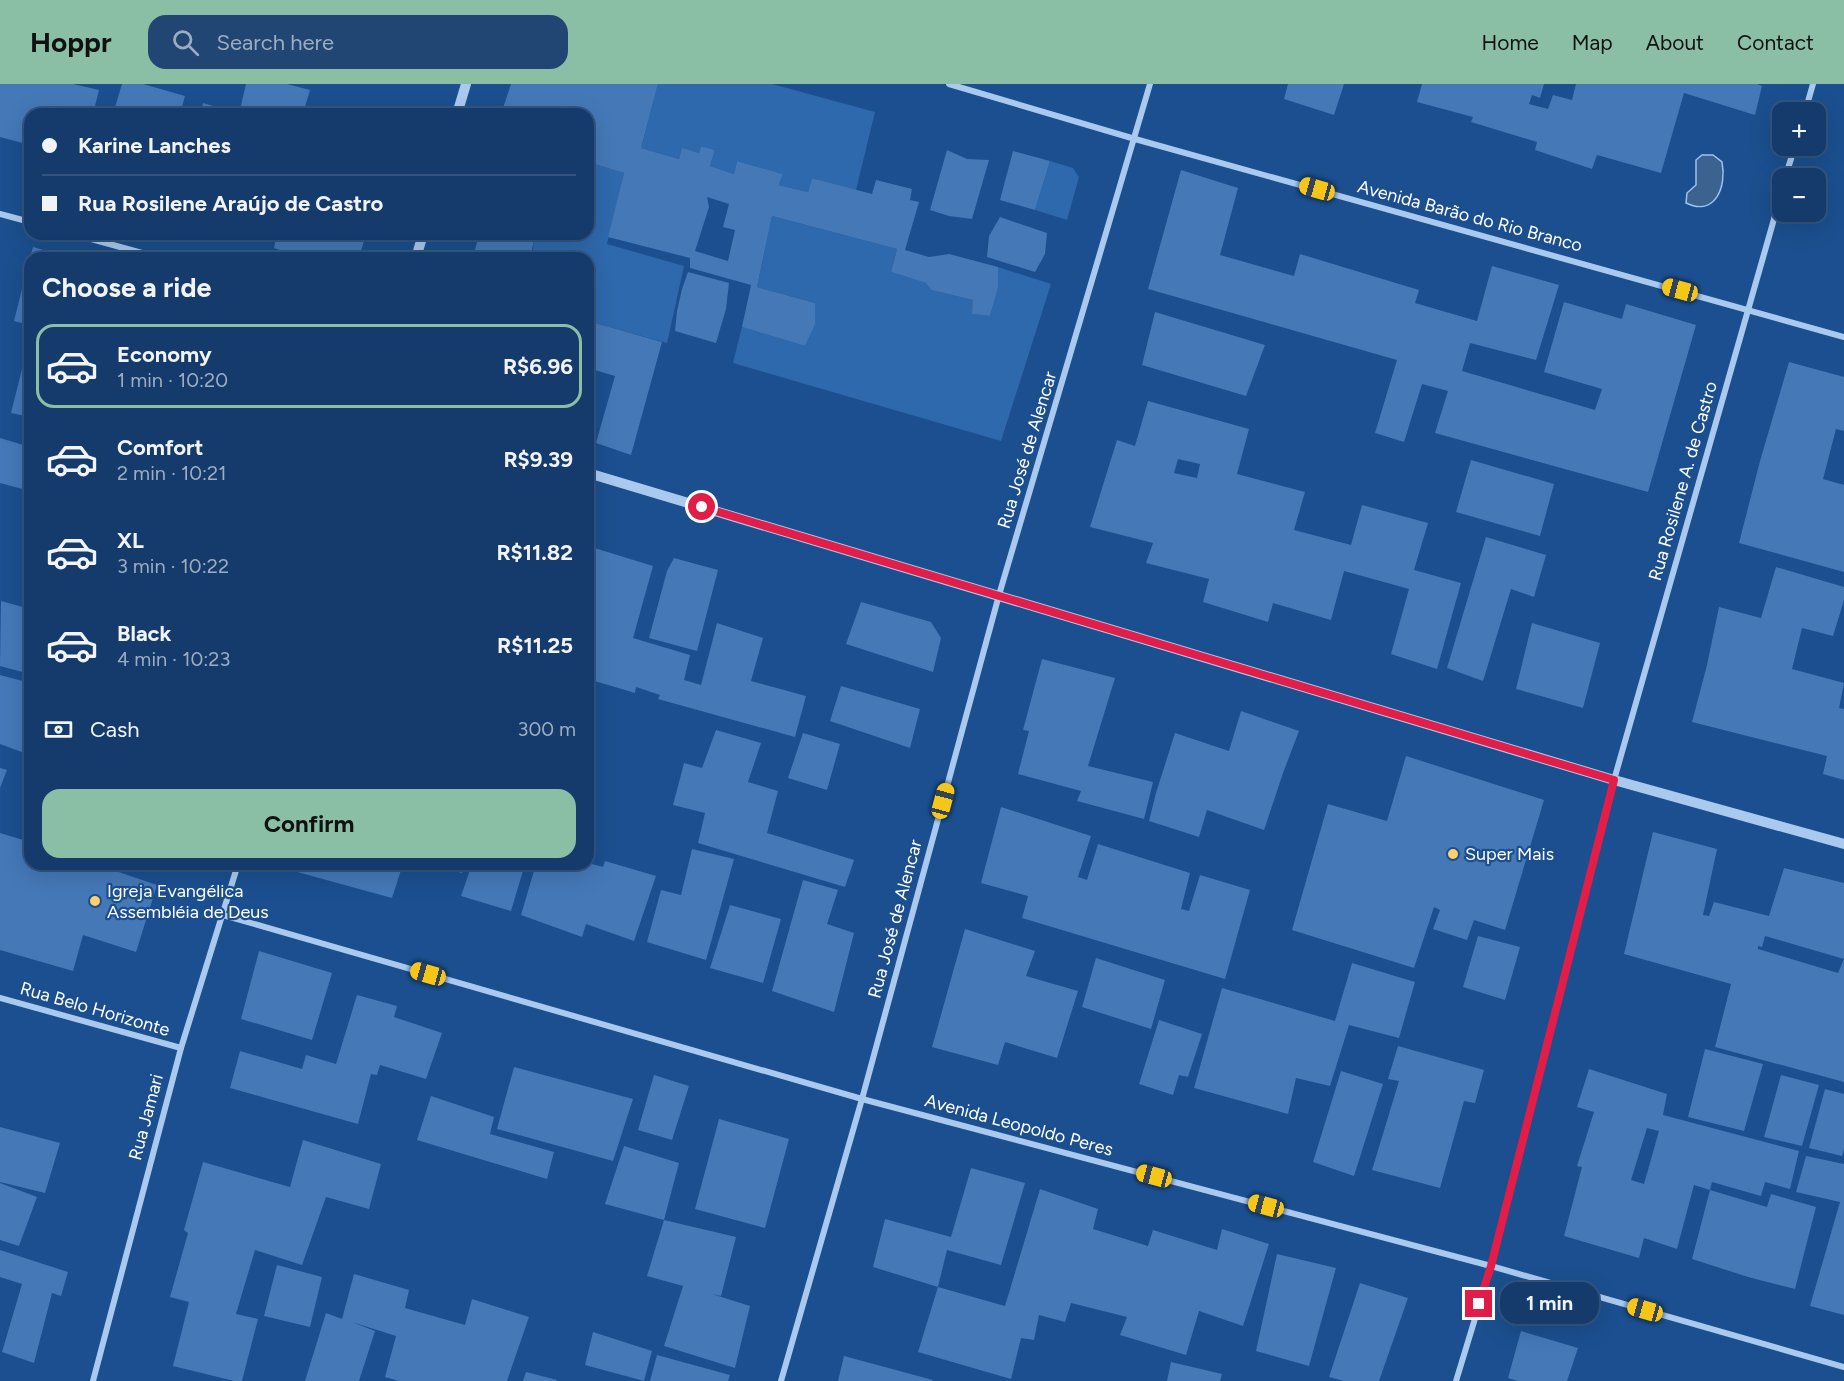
<!DOCTYPE html>
<meta charset="utf-8">
<style>
:root{--surface:#143b6b;--page:#214673;--text:#f1f3f6;--muted:#9dadc1;--line:#33557e;--accent:#8abfa5}
body{margin:0;font-family:Figtree,sans-serif;background:var(--page);color:var(--text);height:100vh;display:flex;flex-direction:column;font-size:22px;white-space:nowrap}
*{box-sizing:border-box;margin:0}
p{font-size:20px;color:var(--muted)}
.icon{flex:none;width:33px;height:33px;fill:none;stroke:currentColor;stroke-width:2;stroke-linecap:round;stroke-linejoin:round}
.map{position:relative;flex:1;overflow:hidden}
.details{position:absolute;left:24px;top:168px;width:570px;height:618px;display:flex;flex-direction:column;background:var(--surface);border-radius:18px;box-shadow:0 6px 24px #0002,0 0 0 2px var(--line)}
.details>*{flex:none}
.banner{position:absolute;left:24px;top:24px;width:570px;height:132px;border-radius:18px;box-shadow:0 6px 24px #0002,0 0 0 2px var(--line);display:grid;align-content:center;height:132px;padding:0 18px;background:var(--surface)}
.tools{position:absolute;left:1772px;top:18px;display:grid;gap:12px}
.tools a{display:grid;place-items:center;width:54px;height:54px;border-radius:12px;background:var(--surface);box-shadow:0 6px 24px #0002,0 0 0 2px var(--line);font-size:30px}
.end{position:absolute;width:27px;height:27px;margin:-14px;border:8px solid #e11d48;background:#fff;box-shadow:0 0 0 3px #fff}
.from{border-radius:50%}
.bubble{position:absolute;height:42px;border-radius:18px;background:var(--surface);box-shadow:0 6px 24px #0002,0 0 0 2px var(--line);font-size:20px;font-weight:700;line-height:42px;text-align:center}
.car{position:absolute;width:18px;height:36px;margin:-18px -9px;border-radius:8px;box-shadow:0 0 4px 2px #0007;background:linear-gradient(#f5c518 24%,#345 0 40%,#f5c518 0 76%,#345 0 86%,#f5c518 0)}
.banner b{display:flex;align-items:center;gap:21px;height:57px;font-size:22px}
.banner b+b{border-top:2px solid var(--line)}
.banner i{width:15px;height:15px;background:var(--text)}
ul{padding:0;list-style:none}
li{display:flex;align-items:center;gap:18px;height:84px;margin:0 12px 9px;padding:0 6px;border:3px solid transparent;border-radius:18px}
li div{flex:1}
li b{display:block;font-size:22px}
li em{font-style:normal;font-weight:700}
li.current{border-color:var(--accent)}
li>.icon{width:54px;height:54px;stroke-width:1.5}
h2{padding:0 18px;font-size:27px;line-height:72px}
.pay{display:flex;align-items:center;gap:15px;height:66px;padding:0 18px;font-size:22px}
.pay p{margin-inline-start:auto}
.action{display:flex;gap:12px;margin-top:auto;padding:12px 18px}
.action a{flex:1;height:69px;border-radius:18px;background:var(--accent);color:#111;font-size:24px;font-weight:700;line-height:69px;text-align:center}
header{display:flex;align-items:center;gap:36px;box-sizing:border-box;height:84px;padding:0 30px;background:var(--accent);color:#111}
header strong{font-size:28px}
nav{display:flex;gap:33px;margin-inline-start:auto;font-size:21px}
.search{width:420px;height:54px;background:var(--page);display:flex;align-items:center;gap:15px;box-sizing:border-box;padding:0 21px;border-radius:18px;color:var(--muted);font-size:22px}
.map>svg:first-child{display:block}
.green{fill:#2e69ad}
.water{fill:#3c6290;stroke:#9cc4f0;stroke-width:1.5}
.building{fill:#4478b7;fill-rule:evenodd}
.lines{fill:none;stroke-linecap:round;stroke-linejoin:round}
.minor{stroke:#a9c9ee;stroke-width:6}
.tertiary{stroke:#a9c9ee;stroke-width:10}
.route{stroke:#e11d48;stroke-width:8}
.poi-dot{fill:#ffd166;stroke:#1b4f8f;stroke-width:2}
.labels{text-anchor:middle;dominant-baseline:central;stroke-width:4.5;stroke-linejoin:round;paint-order:stroke}
.street-label{font-size:18px;fill:#fff;stroke:#1b4f8f}
.poi-label{font-size:18px;fill:#fff;stroke:#1b4f8f;text-anchor:start}
</style>
<header>
<strong>Hoppr</strong>
<div class="search"><svg class="icon" aria-label="search" viewBox="0 0 24 24"><circle cx="10" cy="10" r="6"/><path d="M15 15l6 6"/></svg>Search here</div>
<nav><a>Home</a><a>Map</a><a>About</a><a>Contact</a></nav>
</header>
<div class="map">
<svg width="1844" height="1297" viewBox="0 0 1844 1297">
<rect width="100%" height="100%" fill="#1b4f8f"/>
<g class="green">
<polygon points="658,0 772,0 875,28 856,106 812,94 808,108 779,101 783,90 737,77 734,90 710,82 715,66 701,62 699,69 682,65 679,75 641,64"/>
<polygon points="1050,77 1073,84 1079,93 1067,136 1035,126"/>
<polygon points="588,78 624,89 607,160 684,182 667,259 588,237 588,174 548,174 548,173 532,169 536,150 588,150"/>
<polygon points="772,132 897,165 891,188 926,199 931,206 973,216 973,230 990,232 998,204 998,183 1051,200 1001,357 733,279 742,243 805,262 815,241 815,219 757,203"/>
</g>
<path class="water" d="M1702,71H1713L1722,78C1727,103 1715,133 1686,119L1687,109L1696,101V76Z"/>
<g class="building">
<polygon points="0,0 73,0 99,6 93,30 30,30 30,61 0,53"/>
<polygon points="122,0 143,0 185,12 180,30 113,30"/>
<polygon points="246,0 287,0 310,6 303,30 239,30"/>
<path d="M511,0H658L641,64L679,75L682,64L699,69L701,62L715,66L710,82L734,90L737,77L783,90L779,101L808,108L812,94L872,110L876,96L912,105L910,116L919,118L905,166L929,173L949,170L998,183V204L990,232L972,230L973,216L931,206L926,199L891,188L897,165L772,132L757,203L815,219V241L805,262L742,243L751,201L690,184V174L608,153L624,89L588,78V30H501ZM707,113L729,120L723,143L735,146L728,177L695,167L709,123Z"/>
<polygon points="1288,0 1344,0 1334,31 1284,15"/>
<polygon points="1422,0 1544,0 1540,14 1532,11 1529,20 1548,25 1553,11 1572,16 1576,0 1757,0 1762,2 1755,31 1684,9 1661,89 1597,71 1592,85 1535,66 1537,58 1471,38 1473,33 1417,18"/>
<polygon points="203,19 238,29 238,30 200,30"/>
<polygon points="311,22 338,29 337,30 309,30"/>
<polygon points="947,66 967,75 989,76 972,135 949,132 930,126"/>
<polygon points="1013,67 1050,77 1035,126 1000,116"/>
<polygon points="1181,86 1238,104 1220,171 1294,192 1300,170 1419,206 1415,219 1477,237 1492,182 1559,201 1536,276 1470,259 1462,287 1595,326 1602,305 1544,288 1564,218 1622,235 1626,220 1696,241 1648,408 1435,349 1448,307 1422,300 1404,358 1375,349 1397,276 1148,205"/>
<polygon points="1000,133 1047,149 1045,170 1035,188 987,173 989,152"/>
<polygon points="277,150 366,150 359,174 292,174 291,170 274,164"/>
<polygon points="479,150 536,150 531,169 550,174 473,174"/>
<polygon points="33,163 68,173 68,174 30,174"/>
<polygon points="29,177 30,177 30,241 14,237"/>
<polygon points="688,188 729,199 726,225 716,259 675,247 677,227 682,205"/>
<polygon points="1155,228 1265,261 1246,312 1142,281"/>
<polygon points="588,237 662,258 631,371 596,359 615,292 588,284"/>
<polygon points="1789,278 1844,293 1844,347 1836,345 1823,395 1844,401 1844,488 1739,459 1760,377"/>
<polygon points="23,281 30,284 30,333 11,329"/>
<path d="M1148,317L1249,345L1237,390L1305,408L1294,446L1351,461L1362,421L1428,439L1414,486L1461,499L1437,585L1391,570L1409,505L1344,487L1331,536L1273,519L1268,538L1203,518L1209,495L1146,479L1153,459L1090,443L1117,356L1135,362ZM1178,375L1200,380L1197,394L1174,389Z"/>
<polygon points="0,354 30,363 30,407 0,399"/>
<polygon points="1471,376 1554,400 1540,452 1456,428"/>
<polygon points="1486,453 1546,471 1534,513 1511,505 1483,597 1447,584"/>
<polygon points="588,462 653,482 633,554 690,571 684,596 701,601 717,539 763,554 751,597 806,612 795,653 658,615 660,611 636,603 635,609 588,595"/>
<polygon points="674,474 718,486 697,567 649,554 667,487"/>
<polygon points="1776,483 1844,503 1844,516 1833,552 1802,544 1792,585 1844,599 1839,624 1844,625 1844,696 1823,690 1827,672 1692,638 1707,581 1719,523 1761,534"/>
<polygon points="1,517 30,525 30,590 0,582"/>
<polygon points="861,518 931,538 941,554 933,588 846,560"/>
<polygon points="1532,539 1600,559 1583,624 1516,605"/>
<polygon points="1042,575 1115,594 1088,682 1153,698 1144,735 1077,717 1081,707 1018,690 1029,647 1023,646"/>
<polygon points="0,591 30,599 30,671 0,660"/>
<polygon points="841,602 920,625 910,664 830,637"/>
<polygon points="1241,627 1299,647 1283,689 1264,746 1207,726 1199,753 1149,737 1156,709 1175,649 1229,667"/>
<polygon points="716,646 761,659 748,698 778,707 767,749 854,776 845,803 698,759 705,729 673,721 684,679 702,684"/>
<polygon points="803,649 840,660 827,706 788,694"/>
<polygon points="1406,672 1544,716 1505,846 1474,836 1467,856 1433,845 1440,826 1434,823 1414,884 1292,846 1328,720 1387,737"/>
<polygon points="0,684 7,686 0,704"/>
<polygon points="1001,723 1091,752 1078,793 1087,796 1098,760 1190,789 1181,825 1189,827 1200,791 1250,806 1225,895 1022,834 1028,812 981,799"/>
<path d="M1653,748L1717,765L1703,831L1709,832L1714,818L1769,832L1784,784L1844,799V998L1715,963L1731,900L1624,870ZM1765,852L1844,875L1838,889L1758,865V862L1762,863Z"/>
<polygon points="0,749 30,758 30,780 95,780 157,801 136,868 83,851 73,887 0,866"/>
<polygon points="692,765 734,775 706,876 647,858 661,806 681,811"/>
<polygon points="605,777 656,792 634,857 586,840 582,853 521,831 536,780 588,780 588,779 603,783"/>
<polygon points="292,780 403,780 392,814 290,786"/>
<polygon points="429,780 464,780 462,789"/>
<polygon points="472,780 525,780 511,827 461,812"/>
<polygon points="803,796 838,806 827,840 854,849 834,928 772,907"/>
<polygon points="730,821 781,835 763,899 710,884"/>
<polygon points="965,845 1035,867 1026,892 1078,907 1057,974 1005,958 998,981 932,963"/>
<polygon points="1478,852 1520,863 1505,916 1463,903"/>
<polygon points="259,867 332,889 312,956 241,935"/>
<polygon points="1096,874 1165,896 1151,945 1082,923"/>
<polygon points="1352,879 1415,898 1399,954 1349,941 1330,1002 1296,994 1288,1030 1194,1004 1222,904 1335,937"/>
<polygon points="357,911 397,922 394,933 442,949 426,995 380,981 377,991 371,990 358,1040 230,1004 240,967 302,985 306,971 336,980"/>
<polygon points="1159,936 1202,950 1188,993 1179,991 1173,1011 1139,1000"/>
<polygon points="1398,962 1484,986 1475,1019 1464,1017 1440,1104 1372,1086 1399,997 1388,995"/>
<polygon points="1705,965 1763,980 1744,1047 1688,1033"/>
<polygon points="514,983 633,1015 613,1077 497,1045"/>
<path d="M1589,985L1667,1010L1663,1031L1799,1067L1790,1105L1765,1098L1761,1112L1712,1098L1710,1106L1694,1101L1677,1165L1644,1154L1639,1174L1564,1152L1582,1083L1577,1082L1594,1028L1577,1023ZM1647,1044L1659,1047L1644,1100L1631,1096Z"/>
<polygon points="1341,987 1383,1000 1354,1092 1313,1078"/>
<polygon points="654,991 689,1002 672,1056 638,1046"/>
<polygon points="1781,991 1819,1001 1802,1062 1764,1053"/>
<polygon points="1825,1005 1844,1010 1844,1065 1842,1072 1809,1064"/>
<polygon points="431,1012 494,1033 490,1050 554,1068 547,1095 417,1056"/>
<polygon points="719,1035 789,1055 765,1144 695,1125"/>
<polygon points="0,1043 60,1059 45,1109 0,1098"/>
<polygon points="303,1056 381,1080 369,1125 326,1113 302,1181 255,1166 236,1230 258,1235 242,1297 234,1297 173,1282 189,1218 170,1213 188,1149 184,1146 203,1078 290,1103"/>
<polygon points="624,1062 679,1079 664,1136 605,1120"/>
<polygon points="1806,1072 1844,1080 1844,1231 1810,1222 1840,1118 1796,1108"/>
<polygon points="971,1084 1025,1099 1001,1181 947,1166 938,1203 873,1183 885,1135 951,1153"/>
<polygon points="0,1099 37,1113 19,1162 0,1156"/>
<polygon points="1040,1105 1098,1125 1093,1145 1148,1162 1153,1146 1217,1166 1222,1145 1269,1160 1243,1242 1199,1227 1186,1271 1120,1251 1127,1233 1071,1219 1065,1238 1039,1231 1034,1256 1021,1254 1011,1295 918,1268 938,1203 1005,1222"/>
<polygon points="1710,1106 1767,1123 1771,1110 1816,1123 1795,1205 1748,1193 1692,1175"/>
<polygon points="664,1136 736,1153 721,1212 712,1210 750,1222 735,1284 664,1262 683,1202 647,1192"/>
<polygon points="0,1166 68,1188 61,1212 52,1209 34,1279 2,1268 22,1200 0,1193"/>
<polygon points="1277,1170 1336,1184 1309,1282 1256,1267"/>
<polygon points="277,1181 322,1193 310,1243 264,1232"/>
<polygon points="354,1190 409,1206 405,1224 465,1241 472,1215 529,1233 507,1297 399,1297 385,1293 396,1252 352,1238 375,1247 359,1297 305,1297 326,1229 342,1235"/>
<polygon points="1360,1199 1408,1214 1379,1297 1344,1297 1329,1293"/>
<polygon points="1521,1247 1578,1264 1567,1297 1518,1297 1508,1294"/>
<polygon points="593,1248 652,1267 644,1297 585,1281"/>
<polygon points="657,1271 730,1291 728,1297 650,1297"/>
<polygon points="844,1272 933,1296 932,1297 838,1297"/>
<polygon points="1171,1278 1222,1290 1220,1297 1167,1297"/>
<polygon points="526,1288 557,1296 556,1297 523,1297"/>
</g>
<g class="lines">
<g class="minor">
<polyline points="949,0 1135,55 1844,253"/>
<polyline points="1805,28 1813,0"/>
<polyline points="1785,94 1795,62"/>
<polyline points="0,130 30,138"/>
<polyline points="73,150 160,174"/>
<polyline points="223,831 862,1015 1491,1182 1844,1283"/>
<polyline points="0,914 181,964"/>
<polyline points="93,1297 181,964 238,780"/>
<polyline points="781,1297 862,1015 999,511 1150,0"/>
<polyline points="1456,1297 1491,1182 1614,696 1782,107"/>
</g>
<g class="tertiary">
<polyline points="457,30 466,0"/>
<polyline points="416,174 423,150"/>
<polyline points="588,389 1614,696 1844,760"/>
</g>
</g>
<g class="lines">
<polyline class="route" points="702,423 1614,696 1491,1182 1479,1220"/>
</g>
<g class="poi-dot">
<circle cx="1453" cy="770" r="6"/>
<circle cx="95" cy="817" r="6"/>
</g>
<g class="labels">
<g class="street-label">
<text transform="translate(1470 132) rotate(15)">Avenida Barão do Rio Branco</text>
<text transform="translate(1027 366) rotate(-73)">Rua José de Alencar</text>
<text transform="translate(1683 397) rotate(-74)">Rua Rosilene A. de Castro</text>
<text transform="translate(895 835) rotate(-75)">Rua José de Alencar</text>
<text transform="translate(95 925) rotate(16)">Rua Belo Horizonte</text>
<text transform="translate(146 1033) rotate(-75)">Rua Jamari</text>
<text transform="translate(1019 1041) rotate(15)">Avenida Leopoldo Peres</text>
</g>
<g class="poi-label">
<text x="1465" y="770">Super Mais</text>
<text x="107" y="807">Igreja Evangélica<tspan x="107" dy="21">Assembléia de Deus</tspan></text>
</g>
</g>
</svg>
<div class="tools">
<a>+</a>
<a>−</a>
</div>
<i class="end from" style="left:702px;top:423px"></i>
<i class="end" style="left:1479px;top:1220px"></i>
<div class="bubble" style="left:1500px;top:1198px;width:99px">1 min</div>
<i class="car" style="left:1317px;top:105px;rotate:286deg"></i>
<i class="car" style="left:1680px;top:206px;rotate:285deg"></i>
<i class="car" style="left:943px;top:717px;rotate:15deg"></i>
<i class="car" style="left:428px;top:890px;rotate:286deg"></i>
<i class="car" style="left:1154px;top:1092px;rotate:285deg"></i>
<i class="car" style="left:1266px;top:1122px;rotate:285deg"></i>
<i class="car" style="left:1645px;top:1226px;rotate:286deg"></i>
<div class="banner">
<b><i class="from"></i>Karine Lanches</b>
<b><i></i>Rua Rosilene Araújo de Castro</b>
</div>
<section class="details">
<h2>Choose a ride</h2>
<ul>
<li class="current"><svg class="icon" aria-label="car" viewBox="0 0 24 24"><path d="M5 17H2v-5l4-1 3-4h7l3 4 3 1v5h-3M9 17h6M6 11h13"/><circle cx="7" cy="17" r="2"/><circle cx="17" cy="17" r="2"/></svg><div><b>Economy</b><p>1 min · 10:20</p></div><em>R$6.96</em></li>
<li><svg class="icon" aria-label="car" viewBox="0 0 24 24"><path d="M5 17H2v-5l4-1 3-4h7l3 4 3 1v5h-3M9 17h6M6 11h13"/><circle cx="7" cy="17" r="2"/><circle cx="17" cy="17" r="2"/></svg><div><b>Comfort</b><p>2 min · 10:21</p></div><em>R$9.39</em></li>
<li><svg class="icon" aria-label="car" viewBox="0 0 24 24"><path d="M5 17H2v-5l4-1 3-4h7l3 4 3 1v5h-3M9 17h6M6 11h13"/><circle cx="7" cy="17" r="2"/><circle cx="17" cy="17" r="2"/></svg><div><b>XL</b><p>3 min · 10:22</p></div><em>R$11.82</em></li>
<li><svg class="icon" aria-label="car" viewBox="0 0 24 24"><path d="M5 17H2v-5l4-1 3-4h7l3 4 3 1v5h-3M9 17h6M6 11h13"/><circle cx="7" cy="17" r="2"/><circle cx="17" cy="17" r="2"/></svg><div><b>Black</b><p>4 min · 10:23</p></div><em>R$11.25</em></li>
</ul>
<div class="pay"><svg class="icon" aria-label="cash" viewBox="0 0 24 24"><path d="M3 7h18v10H3z"/><circle cx="12" cy="12" r="2"/></svg>Cash<p>300 m</p></div>
<div class="action"><a>Confirm</a></div>
</section>
</div>
